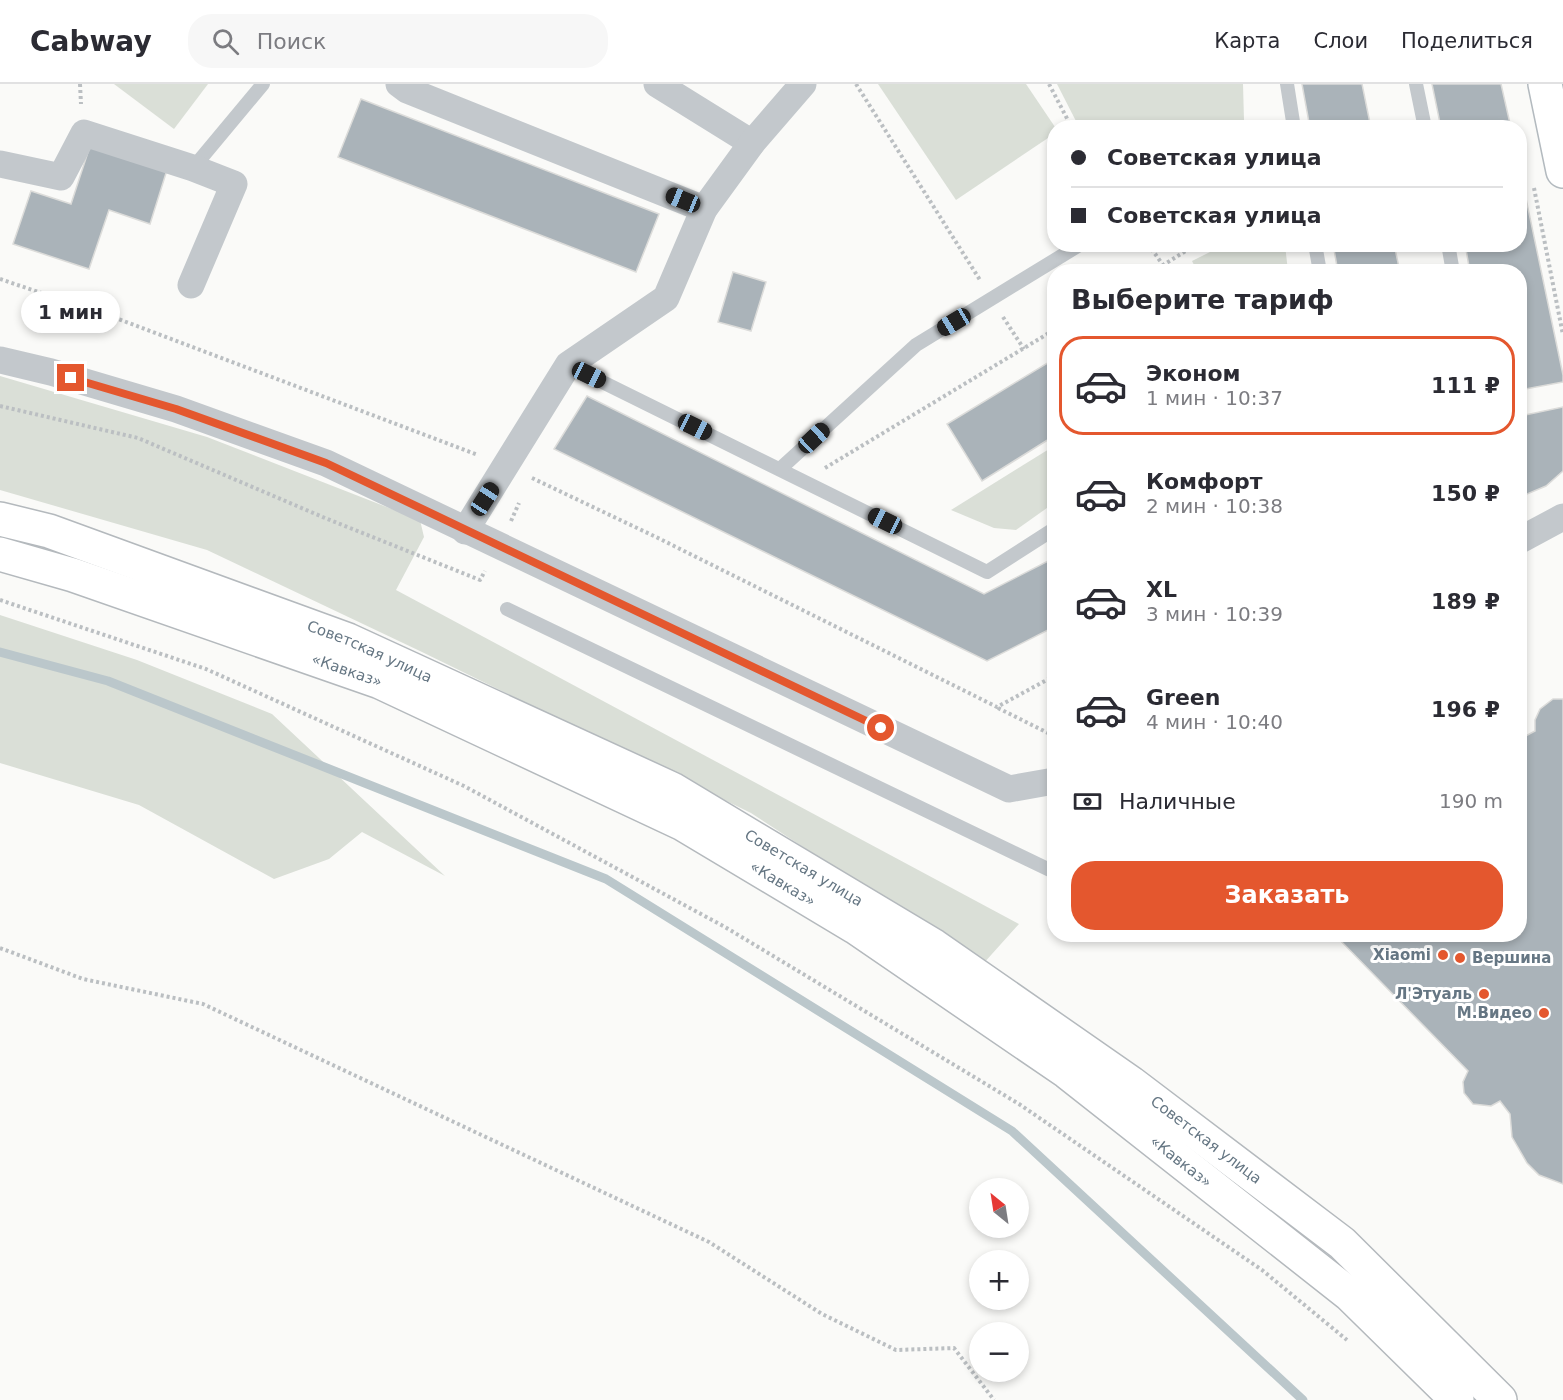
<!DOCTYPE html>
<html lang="ru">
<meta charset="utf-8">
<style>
:root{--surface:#fff;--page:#f7f7f7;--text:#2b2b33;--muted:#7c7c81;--line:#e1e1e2;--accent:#e4572e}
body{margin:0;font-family:"DejaVu Sans",sans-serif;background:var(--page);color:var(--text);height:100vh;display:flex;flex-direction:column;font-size:22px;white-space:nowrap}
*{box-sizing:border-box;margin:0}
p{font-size:20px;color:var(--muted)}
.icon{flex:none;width:33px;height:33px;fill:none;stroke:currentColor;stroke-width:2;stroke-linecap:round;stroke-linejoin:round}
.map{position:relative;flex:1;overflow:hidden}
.side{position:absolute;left:1047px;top:180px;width:480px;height:678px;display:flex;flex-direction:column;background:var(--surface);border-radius:24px;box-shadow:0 3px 9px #0003}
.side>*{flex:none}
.top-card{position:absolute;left:1047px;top:36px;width:480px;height:132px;border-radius:24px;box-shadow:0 3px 9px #0003;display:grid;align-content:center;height:132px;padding:0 24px;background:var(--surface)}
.needle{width:39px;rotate:330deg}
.fabs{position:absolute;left:969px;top:1094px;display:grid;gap:12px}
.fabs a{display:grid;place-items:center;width:60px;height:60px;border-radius:50%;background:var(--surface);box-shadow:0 3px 9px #0003;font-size:30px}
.end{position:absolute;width:27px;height:27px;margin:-14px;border:8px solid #e4572e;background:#fff;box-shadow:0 0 0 3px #fff}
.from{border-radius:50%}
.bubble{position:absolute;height:42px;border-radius:21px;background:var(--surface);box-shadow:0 3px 9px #0003;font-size:20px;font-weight:800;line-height:42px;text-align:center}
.car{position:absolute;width:18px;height:36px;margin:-18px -9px;border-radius:8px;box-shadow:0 0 4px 2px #0007;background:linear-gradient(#222 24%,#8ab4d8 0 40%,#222 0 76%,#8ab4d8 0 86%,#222 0)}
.top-card b{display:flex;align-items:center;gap:21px;height:57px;font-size:22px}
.top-card b+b{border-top:2px solid var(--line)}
.top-card i{width:15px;height:15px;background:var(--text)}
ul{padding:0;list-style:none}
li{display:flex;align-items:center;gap:18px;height:99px;margin:0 12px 9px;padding:0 12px;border:3px solid transparent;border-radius:24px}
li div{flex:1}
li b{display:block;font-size:22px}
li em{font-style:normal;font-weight:800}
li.on{border-color:var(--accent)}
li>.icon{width:54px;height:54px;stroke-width:1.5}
h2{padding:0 24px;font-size:27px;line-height:72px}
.pay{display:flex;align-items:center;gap:15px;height:66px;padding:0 24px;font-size:22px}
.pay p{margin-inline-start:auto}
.cta{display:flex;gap:12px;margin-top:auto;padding:12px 24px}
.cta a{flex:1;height:69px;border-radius:24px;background:var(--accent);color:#fff;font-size:24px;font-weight:800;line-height:69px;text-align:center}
header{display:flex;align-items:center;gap:36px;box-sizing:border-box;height:84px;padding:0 30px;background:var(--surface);border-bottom:2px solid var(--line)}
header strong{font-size:28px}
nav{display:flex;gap:33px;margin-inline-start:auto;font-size:21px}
.search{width:420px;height:54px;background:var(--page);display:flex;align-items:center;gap:15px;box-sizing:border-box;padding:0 21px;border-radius:24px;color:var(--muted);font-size:22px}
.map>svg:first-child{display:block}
.green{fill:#dadfd7}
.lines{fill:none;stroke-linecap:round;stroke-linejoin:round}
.stream{stroke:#bbc7cb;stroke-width:9}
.building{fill:#aab3b9;stroke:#dcdcda;stroke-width:1.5}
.secondary-casing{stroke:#b3babf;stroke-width:36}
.trunk-casing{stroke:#b4b9bd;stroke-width:36}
.path{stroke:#bbbfc2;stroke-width:4;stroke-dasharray:3 3;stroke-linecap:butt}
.service{stroke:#c3c8cc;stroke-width:14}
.minor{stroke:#c3c8cc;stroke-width:27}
.secondary{stroke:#fff;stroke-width:33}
.trunk{stroke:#fff;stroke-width:33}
.route{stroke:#e4572e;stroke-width:8}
.poi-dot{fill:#e4572e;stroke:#fff;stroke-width:2}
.labels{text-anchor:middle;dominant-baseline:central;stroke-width:6;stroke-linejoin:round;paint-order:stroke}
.street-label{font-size:15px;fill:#657683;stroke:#fff}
.poi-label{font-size:15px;font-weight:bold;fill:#657683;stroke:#fff;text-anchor:end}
</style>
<header>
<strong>Cabway</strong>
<div class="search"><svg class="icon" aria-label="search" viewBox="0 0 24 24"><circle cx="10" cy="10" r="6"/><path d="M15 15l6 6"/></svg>Поиск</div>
<nav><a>Карта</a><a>Слои</a><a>Поделиться</a></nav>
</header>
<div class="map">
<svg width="1563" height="1316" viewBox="0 0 1563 1316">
<rect width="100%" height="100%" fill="#fafaf8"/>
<g class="green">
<polygon points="114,0 208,0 174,45"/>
<polygon points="878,0 1026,0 1055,43 1054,50 956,116"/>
<polygon points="1057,0 1243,0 1244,36 1233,44 1079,43"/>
<polygon points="1224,161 1285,161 1288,187 1197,187 1192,177"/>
<polygon points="0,292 207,353 420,436 424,453 396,506 1019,840 983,880 751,729 422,568 207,466 0,406"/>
<polygon points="1054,362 1054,419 1016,446 994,444 951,426"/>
<polygon points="0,531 137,576 272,630 445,792 362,748 329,775 274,795 139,721 0,679"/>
</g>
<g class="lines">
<polyline class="stream" points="0,568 108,597 606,795 1012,1047 1303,1316"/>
</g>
<g class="building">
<polygon points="1302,0 1362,0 1371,44 1310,44"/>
<polygon points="1432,0 1501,0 1511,44 1441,44"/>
<polygon points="361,15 659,130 636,188 338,73"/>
<polygon points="90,62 167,86 150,140 109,126 89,185 13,160 31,107 71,120"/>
<polygon points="1520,86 1563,291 1563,298 1520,306 1520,188 1470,188 1465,160 1520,160"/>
<polygon points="1333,160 1394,160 1400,188 1338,188"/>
<polygon points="733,188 766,198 751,247 718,238"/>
<polygon points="1054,275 1054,352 982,397 947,340"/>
<polygon points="587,312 984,510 1050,476 1054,484 1054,543 987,577 554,365"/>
<polygon points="1563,323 1563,387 1546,402 1520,413 1520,332"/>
<polygon points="1553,615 1563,615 1563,1100 1539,1091 1527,1079 1512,1053 1510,1030 1500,1017 1491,1022 1473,1020 1464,1009 1463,998 1468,987 1334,850 1520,850 1520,655 1535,647 1535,636 1540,625"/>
</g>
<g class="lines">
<g class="secondary-casing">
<polyline id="secondary" points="1545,0 1563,87"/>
</g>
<g class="trunk-casing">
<g id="trunk">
<path id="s1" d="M0,435L49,447L348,556L672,705L934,862L1131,999L1342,1159L1500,1316"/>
<path id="s2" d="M0,470L73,491L380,598L683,740L855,843L1067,988L1349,1210L1457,1316"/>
</g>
</g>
<g class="path">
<polyline points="80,0 81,20"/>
<polyline points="856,0 980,196"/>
<polyline points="1049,0 1072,44"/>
<polyline points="1534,104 1563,251"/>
<polyline points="1148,160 1163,181"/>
<polyline points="1152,188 1197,160"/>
<polyline points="0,195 121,236 478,371"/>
<polyline points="1003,233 1024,265"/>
<polyline points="0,322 138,354 325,434 480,496 485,487"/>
<polyline points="825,384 1054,246"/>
<polyline points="532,394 656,453 997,623 1054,592"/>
<polyline points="511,437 519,419"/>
<polyline points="0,516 206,585 464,702 725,843 1019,1020 1262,1186 1347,1256"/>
<polyline points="998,624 1054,652"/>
<polyline points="0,864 83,895 203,920 709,1158 822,1230 896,1266 954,1264 994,1316"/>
</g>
<g class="service">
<polyline points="1287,0 1294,44"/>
<polyline points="1416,0 1425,44"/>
<polyline points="193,84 263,0"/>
<polyline points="1315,160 1320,188"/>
<polyline points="1448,160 1453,188"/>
<polyline points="568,281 987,488 1054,445"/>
<polyline points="780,385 916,261 1081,160"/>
<polyline points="507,525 1054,788"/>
</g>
<g class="minor">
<polyline points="399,0 407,6 704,125"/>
<polyline points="657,0 752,59"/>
<polyline points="0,80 61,93 84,49 193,84 234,100 191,201"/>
<polyline points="0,276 51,288 176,325 326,379 1009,705 1054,697"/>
<polyline points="465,447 568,281 666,214 704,125 752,59 803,0"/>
<polyline points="1520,456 1563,433"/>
</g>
<use href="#secondary" class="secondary"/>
<use href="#trunk" class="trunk"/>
</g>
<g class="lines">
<polyline class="route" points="71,294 176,325 326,379 881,644"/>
</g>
<g class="poi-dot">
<circle cx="1443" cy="871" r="6"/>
<circle cx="1460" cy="874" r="6"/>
<circle cx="1484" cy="910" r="6"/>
<circle cx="1544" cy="929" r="6"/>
</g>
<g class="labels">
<g class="street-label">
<text stroke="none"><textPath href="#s1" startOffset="393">Советская улица</textPath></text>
<text stroke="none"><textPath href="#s2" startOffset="366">«Кавказ»</textPath></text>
<text stroke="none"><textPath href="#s1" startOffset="879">Советская улица</textPath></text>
<text stroke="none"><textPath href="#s2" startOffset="852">«Кавказ»</textPath></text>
<text stroke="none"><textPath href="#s1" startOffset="1365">Советская улица</textPath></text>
<text stroke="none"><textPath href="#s2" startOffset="1338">«Кавказ»</textPath></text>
</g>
<g class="poi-label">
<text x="1431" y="871">Xiaomi</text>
<text x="1472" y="874" text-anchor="start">Вершина</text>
<text x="1472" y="910">Л'Этуаль</text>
<text x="1532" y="929">М.Видео</text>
</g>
</g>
</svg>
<div class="fabs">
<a><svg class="needle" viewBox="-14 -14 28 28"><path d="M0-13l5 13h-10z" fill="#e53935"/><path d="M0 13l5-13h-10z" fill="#7c7c81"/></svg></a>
<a>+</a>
<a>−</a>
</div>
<i class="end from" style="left:881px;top:644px"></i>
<i class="end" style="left:71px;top:294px"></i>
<div class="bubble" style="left:21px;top:207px;width:99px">1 мин</div>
<i class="car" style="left:683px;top:116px;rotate:292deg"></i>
<i class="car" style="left:954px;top:238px;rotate:239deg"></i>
<i class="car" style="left:589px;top:291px;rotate:116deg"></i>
<i class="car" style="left:695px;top:343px;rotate:116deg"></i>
<i class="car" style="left:814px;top:354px;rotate:47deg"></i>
<i class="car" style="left:485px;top:415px;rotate:33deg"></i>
<i class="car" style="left:885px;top:437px;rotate:296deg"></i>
<div class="top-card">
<b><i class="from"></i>Советская улица</b>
<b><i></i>Советская улица</b>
</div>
<section class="side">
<h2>Выберите тариф</h2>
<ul>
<li class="on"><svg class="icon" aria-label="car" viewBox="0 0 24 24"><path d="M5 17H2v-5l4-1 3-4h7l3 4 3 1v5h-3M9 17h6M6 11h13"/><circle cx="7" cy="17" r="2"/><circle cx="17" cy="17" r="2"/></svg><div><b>Эконом</b><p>1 мин · 10:37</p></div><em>111 ₽</em></li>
<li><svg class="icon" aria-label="car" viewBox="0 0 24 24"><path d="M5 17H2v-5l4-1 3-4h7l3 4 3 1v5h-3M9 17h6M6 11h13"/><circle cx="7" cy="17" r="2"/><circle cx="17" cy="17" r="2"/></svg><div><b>Комфорт</b><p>2 мин · 10:38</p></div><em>150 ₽</em></li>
<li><svg class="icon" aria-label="car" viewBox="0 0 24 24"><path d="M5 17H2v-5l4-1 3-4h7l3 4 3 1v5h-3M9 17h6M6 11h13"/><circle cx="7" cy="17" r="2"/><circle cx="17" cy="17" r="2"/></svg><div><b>XL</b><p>3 мин · 10:39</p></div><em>189 ₽</em></li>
<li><svg class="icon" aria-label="car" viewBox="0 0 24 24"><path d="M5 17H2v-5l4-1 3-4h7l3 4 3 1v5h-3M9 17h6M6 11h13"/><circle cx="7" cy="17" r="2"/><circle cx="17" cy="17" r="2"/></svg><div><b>Green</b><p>4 мин · 10:40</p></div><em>196 ₽</em></li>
</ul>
<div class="pay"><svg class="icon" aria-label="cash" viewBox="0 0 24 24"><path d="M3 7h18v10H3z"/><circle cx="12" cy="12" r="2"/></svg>Наличные<p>190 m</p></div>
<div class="cta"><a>Заказать</a></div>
</section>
</div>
